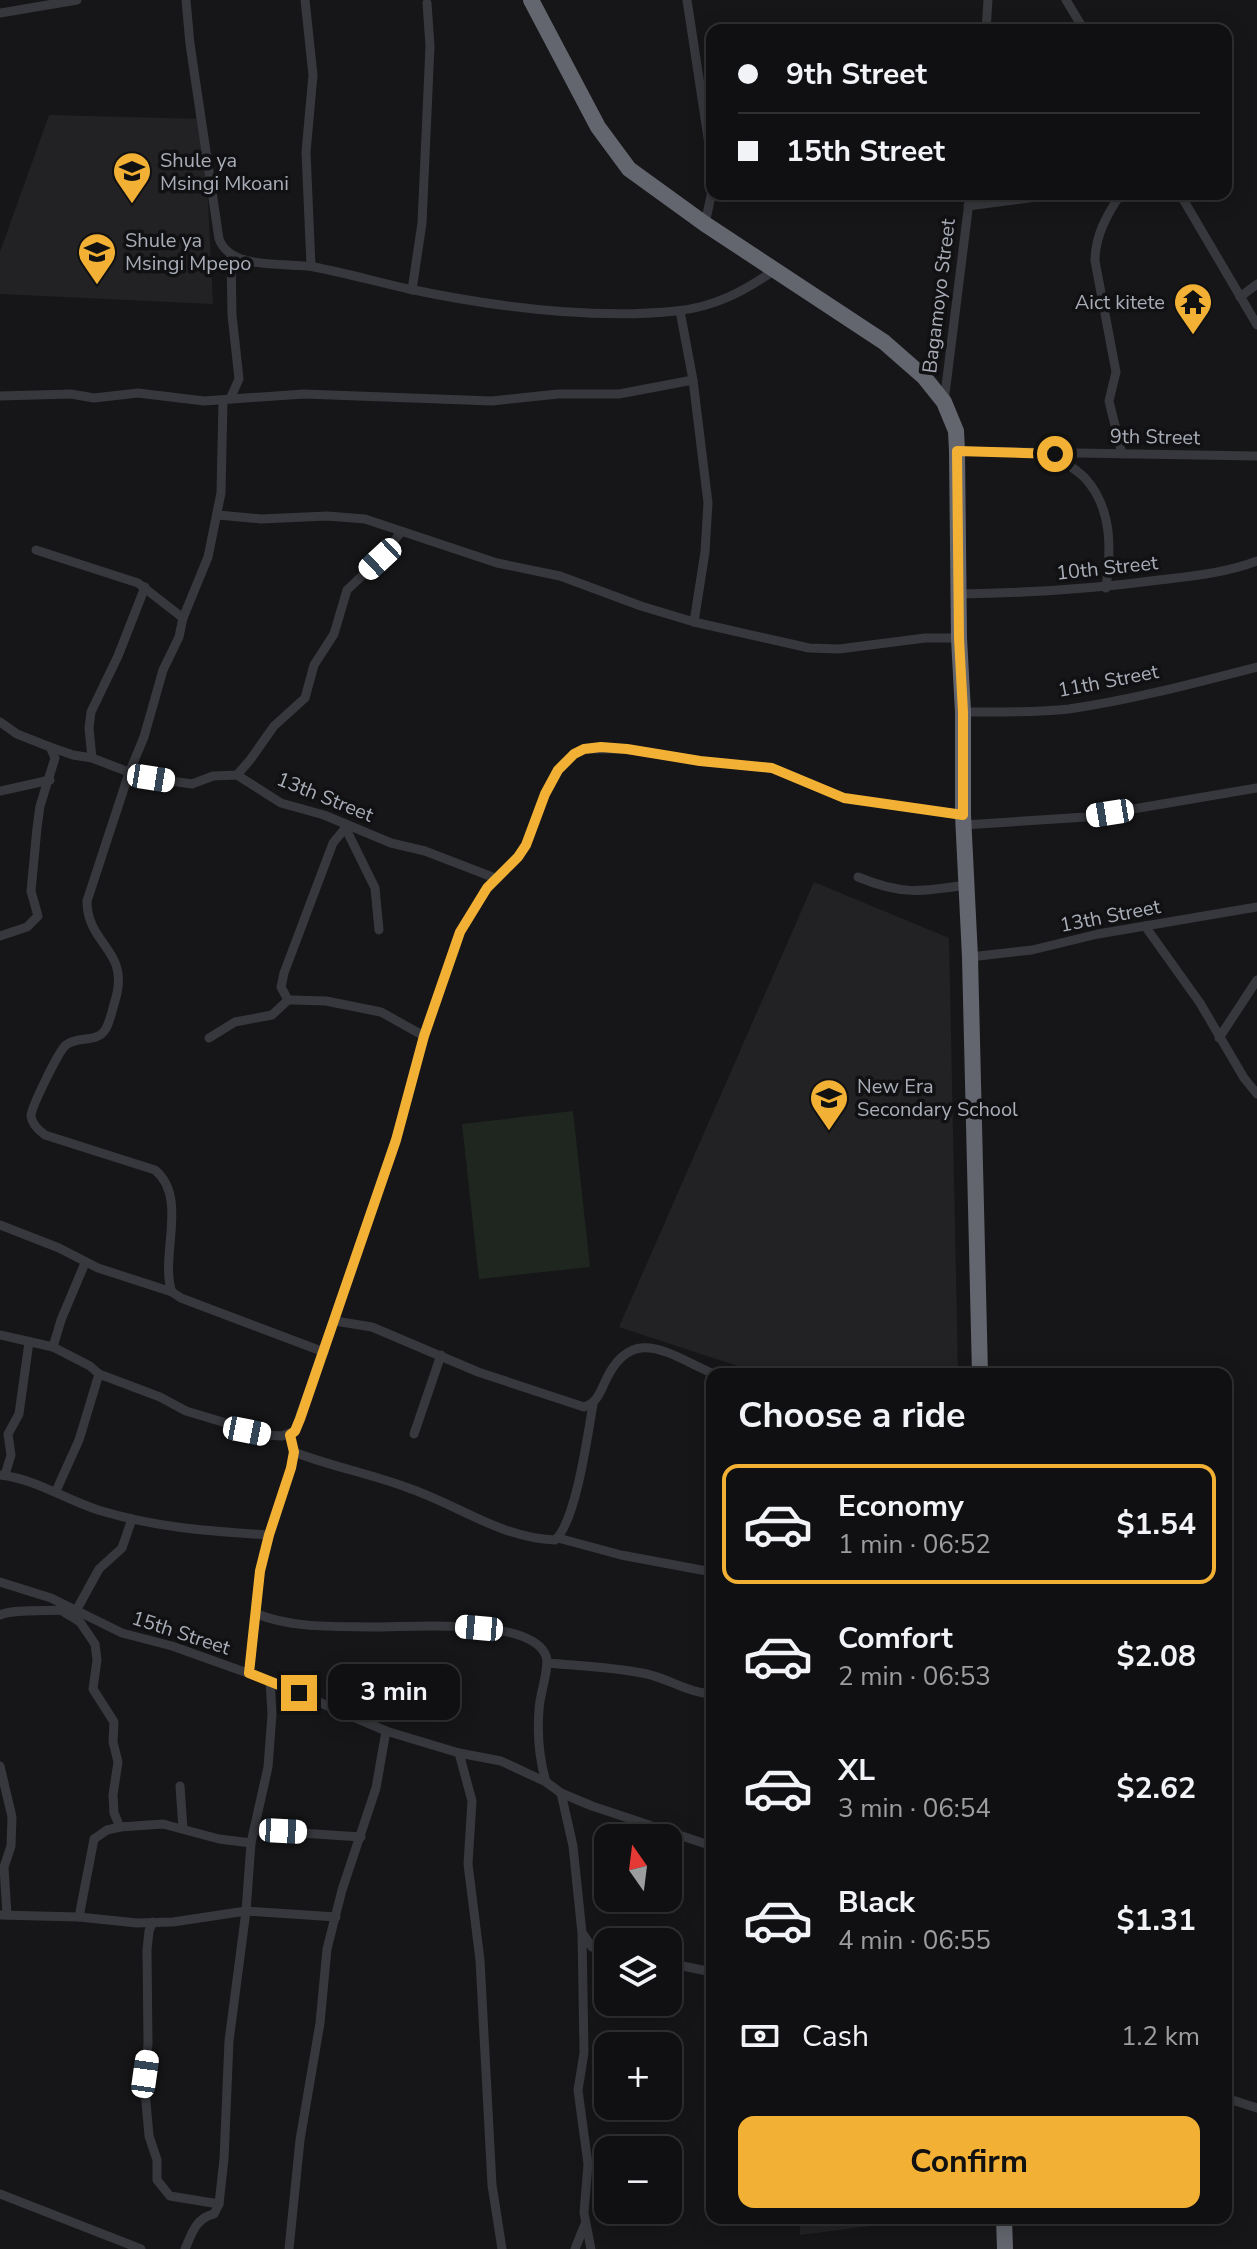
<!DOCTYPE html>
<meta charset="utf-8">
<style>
:root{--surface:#101012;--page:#19191b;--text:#f1f3f6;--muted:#9c9d9f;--line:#303032;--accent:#f2b134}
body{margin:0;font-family:"Nunito Sans",sans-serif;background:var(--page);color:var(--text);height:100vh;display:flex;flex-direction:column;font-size:30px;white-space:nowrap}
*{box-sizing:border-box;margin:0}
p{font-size:26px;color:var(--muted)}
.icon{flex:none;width:44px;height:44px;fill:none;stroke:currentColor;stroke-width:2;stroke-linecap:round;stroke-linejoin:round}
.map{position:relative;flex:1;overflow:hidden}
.details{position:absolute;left:706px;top:1368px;width:526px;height:856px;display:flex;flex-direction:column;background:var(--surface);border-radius:16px;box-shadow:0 4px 20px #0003,0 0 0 2px var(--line)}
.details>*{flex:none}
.hud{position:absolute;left:706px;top:24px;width:526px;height:176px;border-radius:16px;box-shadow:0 4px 20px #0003,0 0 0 2px var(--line);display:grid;align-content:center;height:176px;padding:0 32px;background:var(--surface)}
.needle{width:52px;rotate:346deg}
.fabs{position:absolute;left:594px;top:1824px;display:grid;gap:16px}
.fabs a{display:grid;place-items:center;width:88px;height:88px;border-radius:16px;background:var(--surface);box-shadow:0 4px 20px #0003,0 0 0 2px var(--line);font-size:40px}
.end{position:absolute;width:36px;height:36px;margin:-18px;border:10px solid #f2b134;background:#111;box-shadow:0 0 0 4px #111}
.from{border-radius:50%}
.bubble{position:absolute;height:56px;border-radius:16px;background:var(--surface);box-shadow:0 4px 20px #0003,0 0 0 2px var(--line);font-size:26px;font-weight:700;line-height:56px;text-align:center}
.car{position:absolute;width:24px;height:48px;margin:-24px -12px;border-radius:10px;box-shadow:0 0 6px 2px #0007;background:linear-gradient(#fff 24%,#345 0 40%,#fff 0 76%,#345 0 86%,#fff 0)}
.hud b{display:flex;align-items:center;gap:28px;height:76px;font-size:30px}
.hud b+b{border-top:2px solid var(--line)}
.hud i{width:20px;height:20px;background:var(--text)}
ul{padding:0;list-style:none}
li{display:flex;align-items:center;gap:24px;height:120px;margin:0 16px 12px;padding:0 16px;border:4px solid transparent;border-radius:16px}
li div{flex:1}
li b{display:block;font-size:30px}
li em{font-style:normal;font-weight:700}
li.selected{border-color:var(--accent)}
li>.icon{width:72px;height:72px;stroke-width:1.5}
h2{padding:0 32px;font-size:36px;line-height:96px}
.pay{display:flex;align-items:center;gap:20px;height:88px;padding:0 32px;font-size:30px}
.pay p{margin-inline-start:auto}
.cta{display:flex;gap:16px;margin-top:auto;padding:16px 32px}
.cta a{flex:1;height:92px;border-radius:16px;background:var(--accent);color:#111;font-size:32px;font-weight:700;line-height:92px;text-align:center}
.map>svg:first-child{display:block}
.built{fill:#222225}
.grass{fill:#1e261f}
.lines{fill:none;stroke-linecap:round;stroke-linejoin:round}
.street{stroke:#37383d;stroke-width:9}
.highway{stroke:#63666e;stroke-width:16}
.route{stroke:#f2b134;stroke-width:10}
.labels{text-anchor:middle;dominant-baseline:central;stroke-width:7;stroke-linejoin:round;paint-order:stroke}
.poi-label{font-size:20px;fill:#a8adb8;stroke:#111113;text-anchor:start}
.street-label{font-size:20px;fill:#a8adb8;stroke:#111113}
</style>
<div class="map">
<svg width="1257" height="2249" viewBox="0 0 1257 2249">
<rect width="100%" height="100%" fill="#161618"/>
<g class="built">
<polygon points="49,115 204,119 213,304 0,294 0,252"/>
<polygon points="814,882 949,938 958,1374 762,1374 619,1327"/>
<polygon points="800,2218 933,2218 800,2235"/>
</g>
<polygon class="grass" points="573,1111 590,1267 479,1279 462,1124"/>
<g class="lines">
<g class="street">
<path d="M186,0L190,44L219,239C231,271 286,262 314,267C346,273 377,282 409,289C495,307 589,320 676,311C715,307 745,291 776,269"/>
<polyline points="305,0 313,75 306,152 311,266"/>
<polyline points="687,0 712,164"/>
<polyline points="1066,0 1084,30"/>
<polyline points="0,13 77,0"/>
<polyline points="986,30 988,0"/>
<path d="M1121,194C1107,214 1095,236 1095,261L1116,372L1109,401L1122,454"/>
<polyline points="1180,194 1257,325"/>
<polyline points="968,206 1061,194"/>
<polyline points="705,224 712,191"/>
<polyline points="412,290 422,223 430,46 427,3"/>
<polyline points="1240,297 1257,284"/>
<polyline points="680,311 693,380 708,503 705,552 694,622"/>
<polyline points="0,396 71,394 94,398 138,393 204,401 304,394 492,401 558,394 619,394 693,380"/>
<polyline points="230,399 239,379 232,315 231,255"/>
<path d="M223,401L221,493L208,557L183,618L179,637L163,670L144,737L129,773L87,901C87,946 131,949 115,1001C112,1010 110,1023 105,1030C97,1043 77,1036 66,1045C59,1050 31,1108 31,1116C32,1124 38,1130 45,1135L155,1170C189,1198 159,1257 172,1292L181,1298L324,1352"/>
<polyline points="944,402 970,194"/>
<polyline points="957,451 1257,456"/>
<path d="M1055,454C1064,463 1076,469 1085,478C1113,509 1111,550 1106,588"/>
<polyline points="218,515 261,519 327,516 365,519 497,563 560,576 641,606 694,622 809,648 839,649 925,638 959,638"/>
<polyline points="36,550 138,583 183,618"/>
<path d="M960,594C1027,593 1092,589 1159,580C1192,576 1226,573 1257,561"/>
<path d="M963,712C999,712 1034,713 1069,709C1132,700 1195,683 1257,667"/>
<polyline points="0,722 17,734 50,747 55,758 40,806 37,828 31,891 38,916 27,927 0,936"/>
<polyline points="50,747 73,755 92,758 142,777 185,783 192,784 213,776 237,775 281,803 324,815 391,843 425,851 495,878"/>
<polyline points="92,758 89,728 91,712 118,656 145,587"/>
<polyline points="237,775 250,760 274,726 305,698 314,665 334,634 347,590 380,559 401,532"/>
<polyline points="0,791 50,780"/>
<polyline points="343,823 375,888 379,930"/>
<polyline points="964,825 1086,817 1257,788"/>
<path d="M858,877C901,895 921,892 966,885"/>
<polyline points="1145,926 1200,1003 1244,1078 1257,1094"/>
<polyline points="970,957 1032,950 1098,934 1257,907"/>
<polyline points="288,1000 281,987 284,973 333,843 346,827"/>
<polyline points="209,1038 235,1022 272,1015 288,1000 293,1000 326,1001 381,1012 424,1036"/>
<polyline points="1219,1038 1257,980"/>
<polyline points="0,1225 59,1248 98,1268 172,1292"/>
<path d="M335,1321L372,1327L478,1372L584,1407C596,1403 599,1395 604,1384C631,1322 668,1354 714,1374"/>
<polyline points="0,1335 53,1347 90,1366 99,1374 160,1397 186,1411 266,1435 282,1436 295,1431 396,1140 424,1036 460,932 487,888 518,857 526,845 545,794 558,770 574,754 584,749 627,749 700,761 772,768 844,798 963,815"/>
<polyline points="53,1347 61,1320 85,1263"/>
<polyline points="414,1434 441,1355"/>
<path d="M294,1452C332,1467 373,1474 411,1489C460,1506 501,1538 555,1540C576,1522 588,1433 593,1404"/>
<path d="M0,1475C36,1479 64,1499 98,1510C157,1528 208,1531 269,1535"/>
<polyline points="5,1475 11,1455 8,1434 19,1414 29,1342"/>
<polyline points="56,1491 79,1440 99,1374"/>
<polyline points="558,1538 621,1555 712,1572"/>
<polyline points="0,1582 51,1598 122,1633 172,1646 270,1681 386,1731 459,1753 501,1761 546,1782 561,1793 592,1806 712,1846"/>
<polyline points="62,1611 80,1622 95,1644 97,1660 93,1689 114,1722 113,1742 118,1762 113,1795 114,1813 120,1827"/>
<path d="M257,1614C294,1629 339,1626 378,1627C412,1627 532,1617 546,1656C550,1668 539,1696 539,1710C537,1735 539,1758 546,1782"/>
<path d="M0,1615C12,1608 58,1612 77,1609L99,1569L122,1548L132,1519"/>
<path d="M548,1663C581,1666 614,1667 647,1674C669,1679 689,1693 712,1694"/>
<polyline points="249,1673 260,1571 269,1535 291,1468 294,1452 290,1435"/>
<polyline points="459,1753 472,1801 468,1864 480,1960 492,2185 502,2249"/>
<polyline points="0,1766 12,1817 11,1846 4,1867 7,1915"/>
<polyline points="180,1786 183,1829"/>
<polyline points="561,1793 573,1846 582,1933 584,2053 578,2090 588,2164 584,2213 591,2249"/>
<polyline points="255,1830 361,1837"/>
<polyline points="0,1915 79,1917 137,1923 173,1922 246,1911 336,1917"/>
<polyline points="79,1917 94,1839 107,1830 120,1827 163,1824 219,1839 251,1843"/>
<polyline points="153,1922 149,1931 147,1950 148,2044 144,2080 149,2136 157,2160 157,2180 170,2196 219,2204"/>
<polyline points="583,1934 592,1947 608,1950"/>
<polyline points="668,1963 712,1972"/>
<polyline points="1226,2098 1257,2108"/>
<polyline points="0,2194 141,2249"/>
<path d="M185,2249C192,2233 196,2218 214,2214L219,2204L224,2159L229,2041L246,1911L251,1843L268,1767L272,1714L270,1681"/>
<polyline points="289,2249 300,2140 320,2023 327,1949 342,1890 376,1788 386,1731"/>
<polyline points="575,2249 585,2224"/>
</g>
<g class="highway">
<polyline points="531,0 598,127 629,169 705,224 884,342 924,377 944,402 956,431 957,451 959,638 963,712 963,815 970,957 980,1374"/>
<polyline points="1004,2218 1005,2249"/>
</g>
</g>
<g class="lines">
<polyline class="route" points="299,1693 249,1673 260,1571 269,1535 291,1468 294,1452 290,1435 295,1431 300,1419 396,1140 424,1036 460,932 487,888 518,857 526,845 545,794 558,770 574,754 584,749 601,747 627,749 700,761 772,768 844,798 963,815 963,712 959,638 957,451 1055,454"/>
</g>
<defs>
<g id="school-pin" transform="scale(2)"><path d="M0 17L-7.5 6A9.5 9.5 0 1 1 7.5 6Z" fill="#f2b134" stroke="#111113"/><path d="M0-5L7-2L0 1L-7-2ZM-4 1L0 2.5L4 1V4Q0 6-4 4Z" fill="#111"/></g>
<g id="temple-pin" transform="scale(2)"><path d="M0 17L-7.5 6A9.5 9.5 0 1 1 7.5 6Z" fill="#f2b134" stroke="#111113"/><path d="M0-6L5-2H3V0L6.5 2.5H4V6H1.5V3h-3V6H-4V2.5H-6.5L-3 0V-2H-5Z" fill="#111"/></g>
</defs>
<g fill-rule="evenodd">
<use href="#school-pin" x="132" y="171"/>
<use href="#school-pin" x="97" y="252"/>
<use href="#temple-pin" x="1193" y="302"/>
<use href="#school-pin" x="829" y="1098"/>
</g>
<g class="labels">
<g class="poi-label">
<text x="160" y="160">Shule ya<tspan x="160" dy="23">Msingi Mkoani</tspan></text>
<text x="125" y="240">Shule ya<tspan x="125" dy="23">Msingi Mpepo</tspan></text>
<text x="1165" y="302" text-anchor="end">Aict kitete</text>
<text x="857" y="1086">New Era<tspan x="857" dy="23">Secondary School</tspan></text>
</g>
<g class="street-label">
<text transform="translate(939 296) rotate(-83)">Bagamoyo Street</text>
<text transform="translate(1155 437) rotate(1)">9th Street</text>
<text transform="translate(1107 568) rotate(-6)">10th Street</text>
<text transform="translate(1108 681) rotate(-11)">11th Street</text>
<text transform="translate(325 797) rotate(22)">13th Street</text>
<text transform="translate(1110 916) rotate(-11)">13th Street</text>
<text transform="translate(181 1633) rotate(18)">15th Street</text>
</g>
</g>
</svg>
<div class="fabs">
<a><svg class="needle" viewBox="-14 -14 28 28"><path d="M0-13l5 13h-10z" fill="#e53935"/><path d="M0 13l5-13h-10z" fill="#9c9d9f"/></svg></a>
<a><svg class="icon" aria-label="layers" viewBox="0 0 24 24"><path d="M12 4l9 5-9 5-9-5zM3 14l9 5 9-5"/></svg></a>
<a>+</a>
<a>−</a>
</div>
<i class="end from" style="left:1055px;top:454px"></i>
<i class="end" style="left:299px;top:1693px"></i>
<div class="bubble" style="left:328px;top:1664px;width:132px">3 min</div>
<i class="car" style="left:380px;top:559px;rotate:227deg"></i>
<i class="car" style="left:151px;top:778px;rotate:99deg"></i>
<i class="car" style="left:1110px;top:813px;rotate:261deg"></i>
<i class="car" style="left:247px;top:1431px;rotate:101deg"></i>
<i class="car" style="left:479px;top:1628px;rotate:275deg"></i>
<i class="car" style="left:283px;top:1831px;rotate:93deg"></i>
<i class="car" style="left:145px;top:2074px;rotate:8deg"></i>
<div class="hud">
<b><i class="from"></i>9th Street</b>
<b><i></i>15th Street</b>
</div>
<section class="details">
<h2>Choose a ride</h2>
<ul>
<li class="selected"><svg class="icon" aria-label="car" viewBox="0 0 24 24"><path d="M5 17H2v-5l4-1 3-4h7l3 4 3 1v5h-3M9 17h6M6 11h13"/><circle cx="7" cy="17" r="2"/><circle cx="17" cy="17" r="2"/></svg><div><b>Economy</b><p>1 min · 06:52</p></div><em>$1.54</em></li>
<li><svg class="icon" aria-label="car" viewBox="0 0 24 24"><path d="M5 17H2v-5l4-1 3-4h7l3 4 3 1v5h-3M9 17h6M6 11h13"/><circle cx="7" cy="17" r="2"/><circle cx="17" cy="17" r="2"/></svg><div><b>Comfort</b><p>2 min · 06:53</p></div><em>$2.08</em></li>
<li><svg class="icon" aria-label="car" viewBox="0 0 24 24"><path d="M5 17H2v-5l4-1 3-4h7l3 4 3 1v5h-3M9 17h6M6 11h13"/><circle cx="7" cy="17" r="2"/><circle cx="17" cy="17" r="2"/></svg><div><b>XL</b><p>3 min · 06:54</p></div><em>$2.62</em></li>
<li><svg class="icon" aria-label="car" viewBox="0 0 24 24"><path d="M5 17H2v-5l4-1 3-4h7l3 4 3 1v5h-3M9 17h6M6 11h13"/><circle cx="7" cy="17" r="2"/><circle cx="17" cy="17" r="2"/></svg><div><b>Black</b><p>4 min · 06:55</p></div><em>$1.31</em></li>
</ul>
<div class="pay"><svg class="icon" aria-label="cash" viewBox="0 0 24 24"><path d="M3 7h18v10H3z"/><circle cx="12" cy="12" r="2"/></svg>Cash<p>1.2 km</p></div>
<div class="cta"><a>Confirm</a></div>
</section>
</div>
